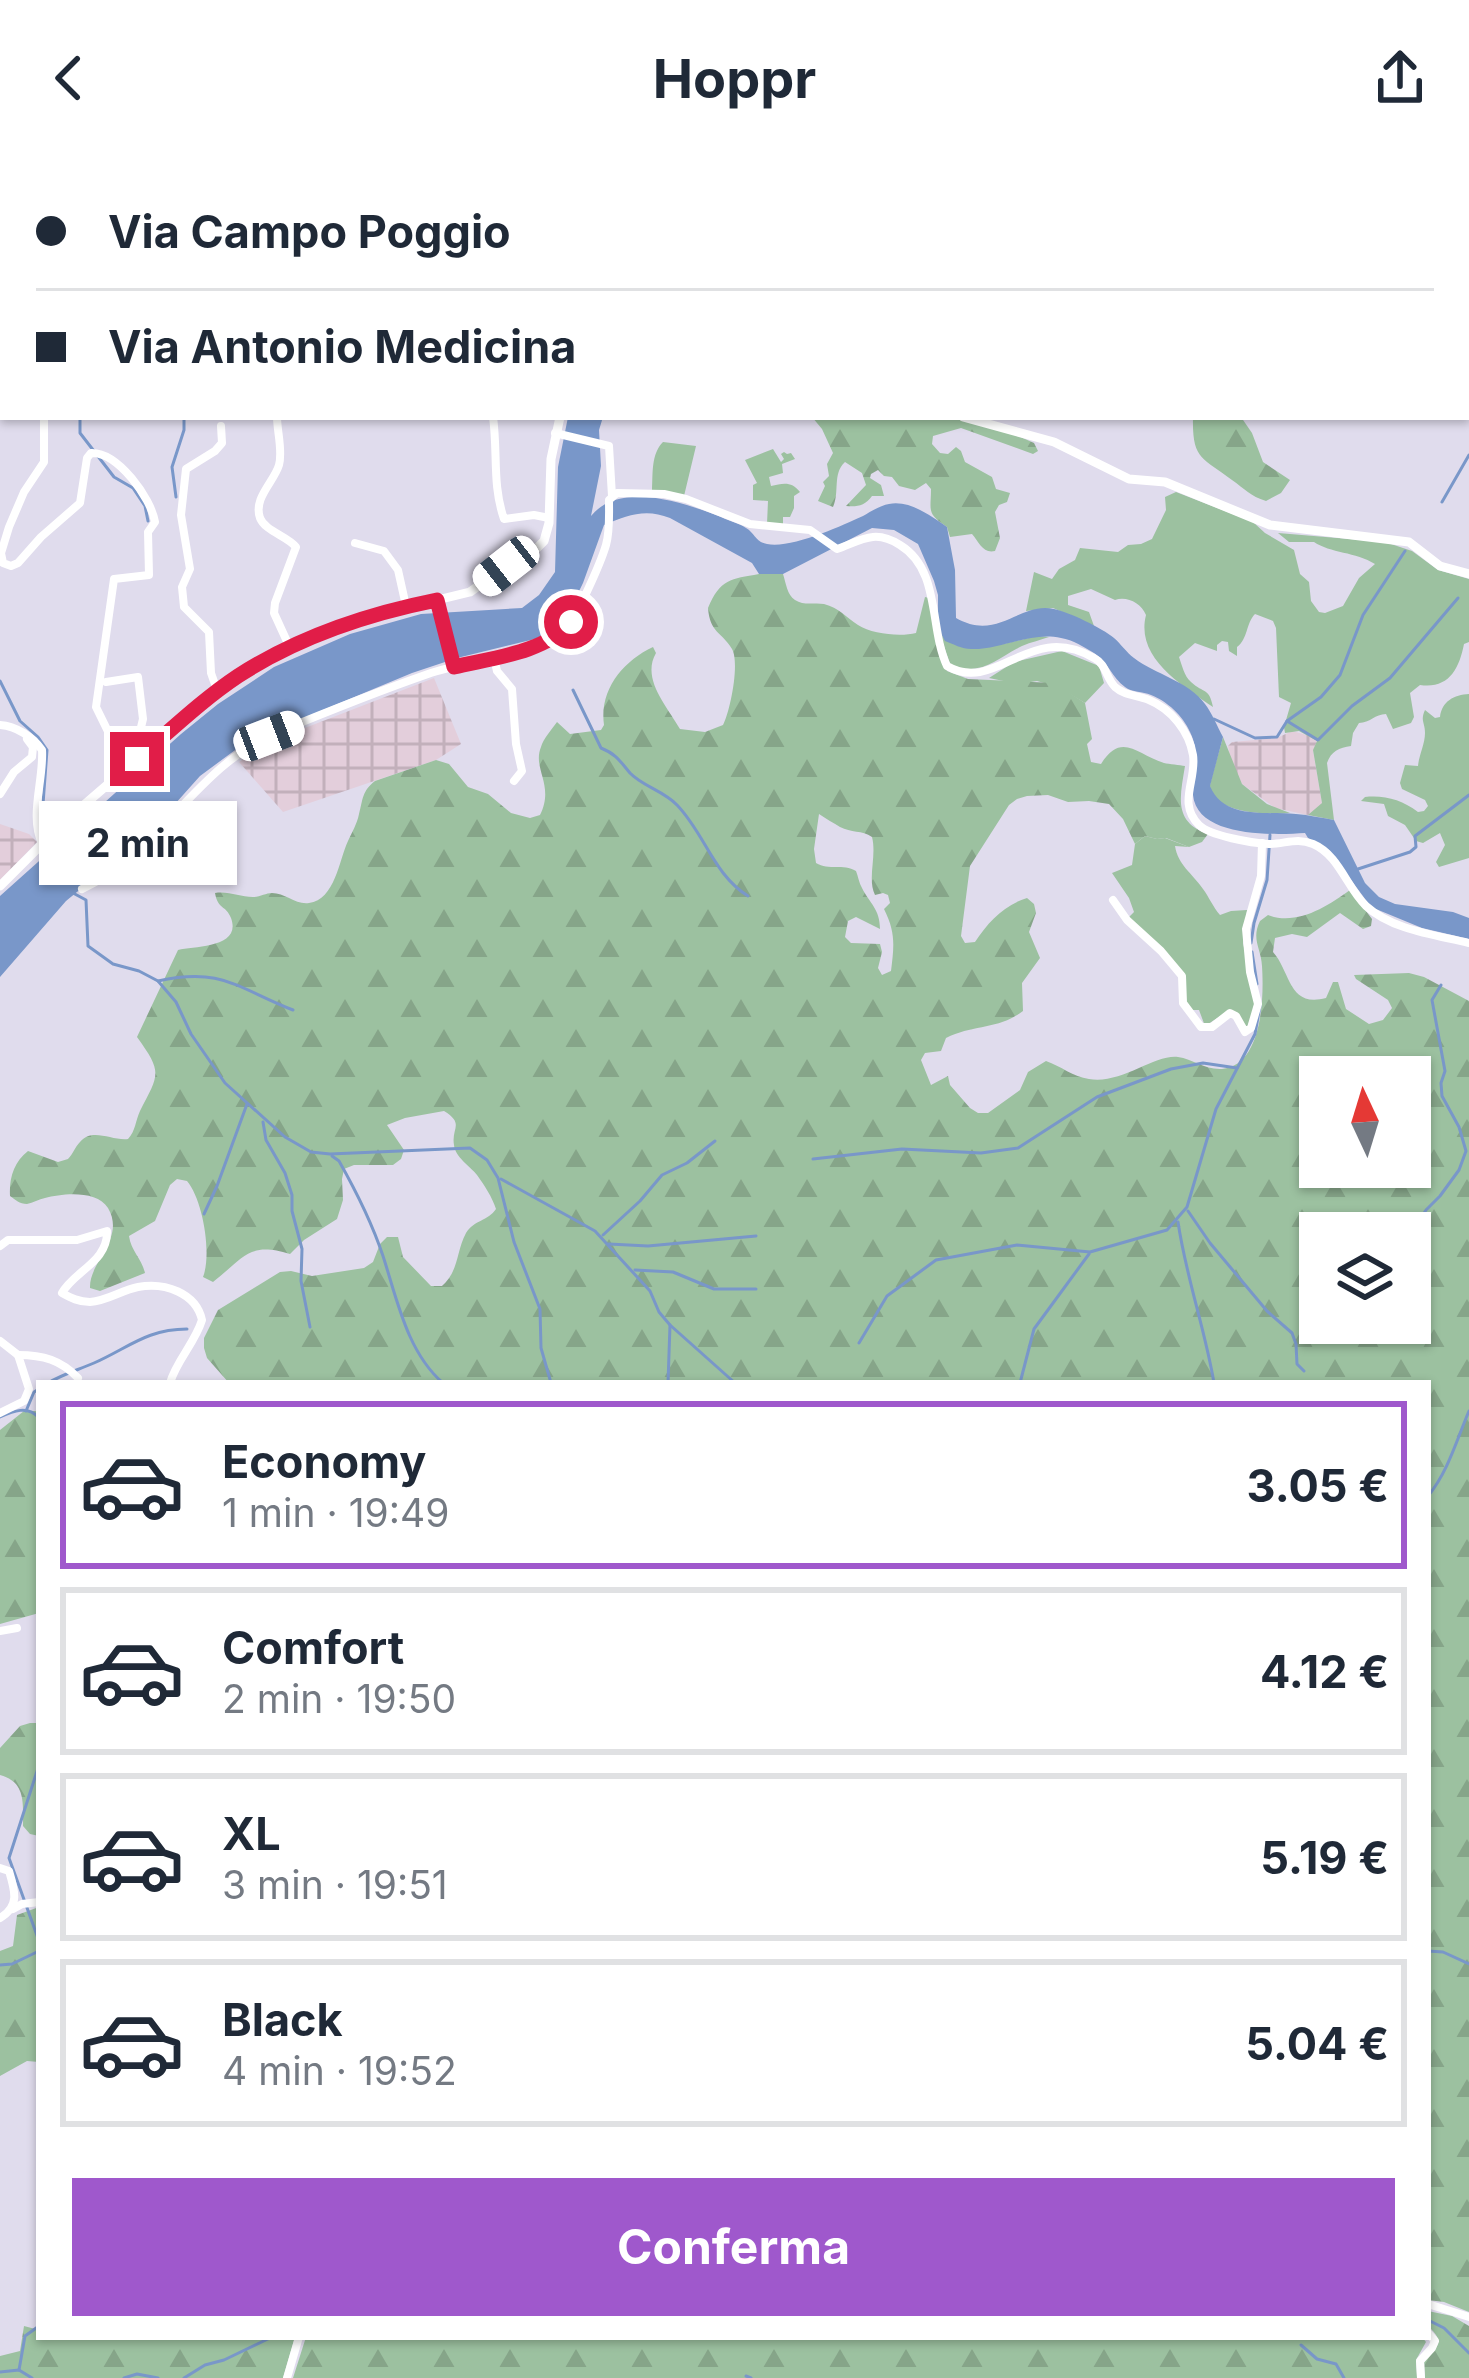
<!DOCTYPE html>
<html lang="it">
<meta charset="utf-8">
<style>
:root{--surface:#fff;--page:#f2f2f3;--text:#1f2937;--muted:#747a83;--line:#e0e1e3;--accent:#9f58cc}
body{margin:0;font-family:Inter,sans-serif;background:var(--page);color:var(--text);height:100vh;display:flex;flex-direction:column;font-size:45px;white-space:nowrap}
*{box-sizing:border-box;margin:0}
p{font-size:39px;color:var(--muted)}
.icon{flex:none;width:66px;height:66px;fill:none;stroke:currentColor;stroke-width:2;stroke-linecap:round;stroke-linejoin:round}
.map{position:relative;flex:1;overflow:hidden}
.sheet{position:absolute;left:36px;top:1224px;width:1395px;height:960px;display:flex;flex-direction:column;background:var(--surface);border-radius:0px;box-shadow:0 3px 9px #0004}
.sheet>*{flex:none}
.banner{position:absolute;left:0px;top:0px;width:1470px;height:264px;box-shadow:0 3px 9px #0004;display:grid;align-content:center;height:264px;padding:0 36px;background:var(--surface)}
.needle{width:78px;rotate:356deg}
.tools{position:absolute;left:1299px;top:900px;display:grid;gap:24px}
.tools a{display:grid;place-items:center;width:132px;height:132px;border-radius:0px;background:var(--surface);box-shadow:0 3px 9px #0004;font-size:60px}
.end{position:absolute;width:54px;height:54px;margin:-27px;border:15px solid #e11d48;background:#fff;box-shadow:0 0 0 6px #fff}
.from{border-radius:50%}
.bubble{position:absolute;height:84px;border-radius:0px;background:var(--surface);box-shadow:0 3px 9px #0004;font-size:39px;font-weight:700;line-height:84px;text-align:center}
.car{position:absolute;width:36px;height:72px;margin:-36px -18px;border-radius:15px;box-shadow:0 0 9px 3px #0007;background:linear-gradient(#fff 24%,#345 0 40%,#fff 0 76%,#345 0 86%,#fff 0)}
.banner b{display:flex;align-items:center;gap:42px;height:114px;font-size:45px}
.banner b+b{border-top:3px solid var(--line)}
.banner i{width:30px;height:30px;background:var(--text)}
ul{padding:21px 0 0;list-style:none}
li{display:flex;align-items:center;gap:36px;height:168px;margin:0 24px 18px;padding:0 12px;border:6px solid var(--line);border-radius:0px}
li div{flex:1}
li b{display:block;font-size:45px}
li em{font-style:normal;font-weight:700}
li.current{border-color:var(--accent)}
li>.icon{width:108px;height:108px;stroke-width:1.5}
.primary-button{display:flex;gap:24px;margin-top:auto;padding:24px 36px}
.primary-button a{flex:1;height:138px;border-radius:0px;background:var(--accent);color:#fff;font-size:48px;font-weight:700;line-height:138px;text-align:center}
header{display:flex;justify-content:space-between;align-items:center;height:156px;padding:0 36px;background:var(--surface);font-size:54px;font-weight:700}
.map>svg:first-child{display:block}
.industrial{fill:url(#industrial-grid)}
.green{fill:#9cc1a0}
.forest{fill:url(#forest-firs);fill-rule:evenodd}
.water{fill:#7997c9}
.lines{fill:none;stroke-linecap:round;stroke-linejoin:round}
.stream{stroke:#7997c9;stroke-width:3}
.minor{stroke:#fff;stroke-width:8}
.major{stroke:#fff;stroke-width:9}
.route{stroke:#e11d48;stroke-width:15}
</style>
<header><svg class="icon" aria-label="back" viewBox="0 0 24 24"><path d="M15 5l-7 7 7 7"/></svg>Hoppr<svg class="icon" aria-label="share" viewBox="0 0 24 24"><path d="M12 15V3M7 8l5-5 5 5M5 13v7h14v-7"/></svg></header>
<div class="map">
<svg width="1469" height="2222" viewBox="0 0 1469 2222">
<defs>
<pattern id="industrial-grid" width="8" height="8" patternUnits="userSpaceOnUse" patternTransform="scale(3)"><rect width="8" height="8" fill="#e3cedb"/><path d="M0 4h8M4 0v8" fill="none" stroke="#c2b0bb"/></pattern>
<pattern id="forest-firs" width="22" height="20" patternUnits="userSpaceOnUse" patternTransform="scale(3)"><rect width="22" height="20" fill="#9cc1a0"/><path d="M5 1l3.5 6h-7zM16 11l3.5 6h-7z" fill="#86a589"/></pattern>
</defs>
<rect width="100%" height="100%" fill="#e0dced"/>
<g class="industrial">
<polygon points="434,522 461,588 436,604 283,656 239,606 279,582"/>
<polygon points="1292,575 1314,581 1317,585 1313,595 1322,647 1313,658 1308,659 1275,652 1242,628 1231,607 1228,590 1232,586 1277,582"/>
<polygon points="0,668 29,678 37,686 0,724"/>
</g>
<g class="green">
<path d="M663,286L696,290L684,340L652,334C653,317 651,298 663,286Z"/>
<path d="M773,293L781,306L784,303L781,298L784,296L787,298L791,297L795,303L782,308L783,317L769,321L771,330C783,327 792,325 800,336L794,340V352L790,361H783V370L767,368L768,345L753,344V329L757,327L745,304Z"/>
<path d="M1176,336L1253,366L1265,377L1294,394L1300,418L1309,426L1311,445L1319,456L1325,457L1343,450L1359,422L1375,408C1356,396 1330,397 1314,386H1289L1278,377L1385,386L1412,395L1438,414L1469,423V486L1464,488C1459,514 1448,533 1420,529L1410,537L1414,561L1411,567L1393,573L1386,558C1375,558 1370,567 1359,567L1353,577L1351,590C1339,592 1331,595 1327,607L1334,664L1308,659L1322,647L1313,594L1317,585L1299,575L1285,577L1284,571L1291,547L1279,541L1276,472L1273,465L1255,458C1246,467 1248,483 1237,491V500L1229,495L1228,486L1222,485L1217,489V495L1195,487L1179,501C1182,509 1184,520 1191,526C1204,538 1209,531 1213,551C1183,530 1135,502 1146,459C1141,447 1127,440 1115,444L1091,433L1068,440V449L1089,456L1094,470L1053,452L1026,455L1034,416L1052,423L1059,413L1075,404L1080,392L1118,396L1128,389L1141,388L1152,383L1166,354L1165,341Z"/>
<path d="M938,472L1003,488L1037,480L1049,481C1041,484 1031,486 1022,490C996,503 980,522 950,508Z"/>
<polygon points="1062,495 1099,510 1104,527 1085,547 1058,531 1037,525 1018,528 989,522 1014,506"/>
<path d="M1469,538V702L1439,711L1436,706L1445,689L1440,677L1423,687L1416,685L1405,669L1388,660L1384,648L1361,645L1365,641C1385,639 1402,644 1418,656L1424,655L1428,650L1425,644L1402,633L1400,627L1405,609L1418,610C1419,599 1425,588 1425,577C1425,566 1420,565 1425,554L1435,562L1440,561C1442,545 1454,539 1469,538Z"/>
<path d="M1223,581L1242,628L1267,648L1290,657C1271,659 1211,658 1210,630C1210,626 1221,589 1223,581Z"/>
<path d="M1145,680L1157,683L1165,682L1189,691L1175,690C1178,709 1192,717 1203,733C1209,741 1213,751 1220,759L1231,755L1247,754L1243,787L1257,849L1246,873L1228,855L1205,870L1199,854H1190L1186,849V825L1127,763L1134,756L1129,742L1112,717L1132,709L1135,688Z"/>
</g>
<g class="forest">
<polygon points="1194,0 1469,0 1469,231 1467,3 1185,3"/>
<path d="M812,261H953L1016,279L1034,287L1038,295L1033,298L961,272L933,280L932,288L940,297L948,298L956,291L961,295L965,306L992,321L996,333L1010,337L1007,346L999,349L995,356L1000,382L995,395C983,398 979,386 972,378L950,381L947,371C926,357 931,355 931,333L926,327L915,334L899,330L892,321L884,320L878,314L871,318L870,322L881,329L884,340H872C865,350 857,351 846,350L866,329L862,317L845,306C832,318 840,336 833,351L818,345L825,330L823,326L829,320L827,308L833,297L822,273Z"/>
<path d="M1193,261H1241L1252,277L1263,306L1290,324L1281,337L1266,345C1250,340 1245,333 1232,324C1202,301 1192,304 1193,261Z"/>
<path d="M759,418H783C786,427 787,439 795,444C804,450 815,446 824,448C839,452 846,461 858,469C872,478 900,481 916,477L925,441L929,442L936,487L947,515L968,523L1054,527L1085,547L1092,583L1087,588L1091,606L1101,608C1122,575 1137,599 1164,607C1169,608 1180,609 1185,610C1180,641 1173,666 1208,678L1202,686L1189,691L1166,682L1157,683L1145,680L1135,688L1123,663L1109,648L1089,645L1068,646L1048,639L1027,640L1017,643L1009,649L970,710L961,780L965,787L975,786C988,766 1004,749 1027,742L1034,748L1036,757L1029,776L1040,802L1022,827L1023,855C998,874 974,868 946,882L941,895L925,897L921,904L931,929L948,920L950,929L970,952L978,957H988L1020,934L1028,916L1046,905C1061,910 1073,921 1089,923C1120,929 1155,898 1178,901C1193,903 1205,914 1222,913C1263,909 1264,840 1262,810C1261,792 1251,783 1260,765L1268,759C1296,770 1327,751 1350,734L1372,763L1371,770L1363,773L1340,757L1307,781L1292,778L1275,782L1273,796C1291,816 1288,852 1326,842L1333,826H1338L1346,853L1369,868L1383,864L1392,852L1388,844L1356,823L1354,819L1409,817L1424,821L1469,845V2156L1444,2146L1428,2144V1227H229L207,1202L204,1192V1182L218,1154L280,1116L291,1115L312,1120L364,1112L373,1106L380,1088L387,1081H398L403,1101L431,1130H442C459,1115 456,1096 466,1077C474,1064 488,1065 496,1053C492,1041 485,1030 477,1019C470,1010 455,1001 454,989C451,972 465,968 444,955L405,962L387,969L404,994L401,1003L393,1009H354L344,1013L342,1023L343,1044L337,1063L304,1084L290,1098C248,1085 244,1102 213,1126L203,1121C212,1098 203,1044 187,1025L177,1023L170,1029L155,1065L129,1080C131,1095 142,1103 145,1117L100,1135L90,1132C89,1105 126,1083 108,1052C97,1034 63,1037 45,1042C39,1043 33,1047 27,1048C19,1048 16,1044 10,1040C9,1022 14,1006 28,995L58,1006L68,1003C73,998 75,991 80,986C92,971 112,985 128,983C136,974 135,966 140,955C159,918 163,917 137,881L178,794C195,790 242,792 231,762C226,749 218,754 215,737C229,735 240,741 253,741C260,741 266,737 272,737C285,737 296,749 309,747C335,744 339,704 348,685C352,676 357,668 359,658C363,643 362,635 375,625L436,604L449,608L468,631L488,638L511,657L530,662L540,659C555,629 532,613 541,591C543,583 552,573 557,566L570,578L601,574L604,569C599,534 623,505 653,491L656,497C641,523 667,550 680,573L705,576L723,569C730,556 740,507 732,493C721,475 710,477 708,452C720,423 731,423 759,418ZM819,658C826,663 834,667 840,671C851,677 862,674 872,681C877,701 867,722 875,739L883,737L888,739L890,747L884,753C896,777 894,790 891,815L882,819L878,812L882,796L880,788L851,787L845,781L848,765L856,761L880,773C880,753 870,748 862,732C859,727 858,720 856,715C843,707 829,715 816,707L814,693ZM1320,921H1410V1011H1320ZM1320,1077H1410V1167H1320Z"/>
<polygon points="35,1255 39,1256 39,1457 0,1468 0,1274 24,1255"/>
<path d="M30,1567H39V1680L30,1678L23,1670C23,1647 26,1626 0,1619V1592L20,1570Z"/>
<polygon points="39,1751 39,1906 27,1905 0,1920 0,1795 13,1790 17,1759"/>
<path d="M1428,2155L1452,2160L1469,2170V2222H1425L1424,2204C1438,2189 1446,2187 1428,2170Z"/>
<polygon points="24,2170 39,2174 39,2181 295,2181 283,2222 0,2222 0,2200 20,2195"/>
<polygon points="306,2181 1422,2181 1426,2186 1416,2204 1417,2222 293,2222"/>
</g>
<path class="water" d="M568,261H603L599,274L601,310L591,360C620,324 685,347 721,361C729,365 739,367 746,372C755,377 755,386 767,388C791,393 841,370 863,360C870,356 881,349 889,348C910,344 931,360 947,371L955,414L956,462C998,486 1020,445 1054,453C1069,456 1102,472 1114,482C1121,488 1126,496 1134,502C1155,518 1188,525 1205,548C1212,557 1217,570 1223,581L1210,630C1224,664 1266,655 1296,658C1309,659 1322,662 1334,664L1365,727L1379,741L1395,748L1453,756L1469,762V783L1422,772L1371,751L1329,694L1308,682L1305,677C1275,679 1197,682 1193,639C1192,616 1201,598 1190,576C1183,560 1167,545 1151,539C1142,535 1133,537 1125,531C1112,522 1108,505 1094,497C1084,491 1073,484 1061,482C1030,475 1001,494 971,493C962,493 953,488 945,485L938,472V439L934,425L918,388L894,374L872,372L783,418H759L752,407L670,362C646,352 627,359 604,369L583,427L564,466L539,482L457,502L412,517L246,586L200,620L150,676L66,745L0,821V740L181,578L218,548L274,511L350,478L421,458L522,452L539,439L555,416L558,311Z"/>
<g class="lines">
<g class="stream">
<polyline points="36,0 38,3"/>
<polyline points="137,0 139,3"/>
<polyline points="393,0 393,3"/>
<polyline points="1240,0 1241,3"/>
<polyline points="1351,0 1351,3"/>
<polyline points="148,3 149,0"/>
<polyline points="80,261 80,277 114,321 133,332 145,350 148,365"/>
<polyline points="176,341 172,311 184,274 184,261"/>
<polyline points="1442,346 1469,299"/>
<polyline points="0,525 20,565 38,581 47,594 41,675"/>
<path d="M573,534L601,592C616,598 620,605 630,617C642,630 664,635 677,649C705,678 713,718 748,740"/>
<polyline points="1214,563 1255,582 1277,581 1287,565 1321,541 1340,519 1363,459 1405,395"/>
<polyline points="1287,565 1318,584 1352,550 1390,522 1458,442"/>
<polyline points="1358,713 1410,696 1416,691 1415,680 1469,639"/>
<polyline points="73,737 86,744 88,790 113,808 139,815 158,825 176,846 191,878 225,927 285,981 311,996 330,998 470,992 487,1004 498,1022 514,1086 540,1153 541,1192 551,1227"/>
<polyline points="1251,787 1254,767 1267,724 1270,679"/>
<polyline points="1252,796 1257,828"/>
<path d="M158,825C222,811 237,832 293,854"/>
<polyline points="263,966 266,984 285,1017 292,1039 292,1055 302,1093 301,1125 310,1171"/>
<path d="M332,1000L339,1005C356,1035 372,1067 383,1100C397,1143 407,1196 443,1227"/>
<polyline points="813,1003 902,993 981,997 1018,992 1097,941 1171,913 1203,907 1237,912"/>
<polyline points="501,1023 595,1075 650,1135 659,1156 670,1169 735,1227"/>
<polyline points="1188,1055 1210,1087 1267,1155 1292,1177 1296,1188 1297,1208 1304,1215"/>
<polyline points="204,1058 217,1030 247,948"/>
<path d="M1178,1066C1186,1121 1205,1173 1214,1227"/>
<polyline points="603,1079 640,1045 662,1019 687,1007 715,985"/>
<polyline points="1410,1079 1426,1054 1440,1040 1459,1014 1466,995 1459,971 1442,940 1441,927 1445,915 1432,844 1441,829"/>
<polyline points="609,1088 648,1090 756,1080"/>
<polyline points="635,1114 673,1116 714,1133 756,1133"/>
<polyline points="859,1187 887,1140 936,1104 1017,1089 1090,1096 1167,1074 1187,1051 1216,953 1255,878 1260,850"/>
<path d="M48,1227C63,1218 78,1214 94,1207C128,1192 147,1173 187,1173"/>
<polyline points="668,1227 670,1169"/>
<polyline points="1020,1227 1034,1173 1089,1098"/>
<polyline points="26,1255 34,1236 39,1233"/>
<path d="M0,1261C13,1255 28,1249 39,1262"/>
<path d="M1428,1340C1448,1316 1457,1283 1469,1255"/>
<polyline points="39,1609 9,1702 39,1785"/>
<polyline points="1428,1795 1443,1796 1469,1808"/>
<polyline points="0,1809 12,1808 39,1795"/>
<polyline points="1428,2164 1444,2172 1469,2197"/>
<polyline points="1301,2189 1317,2203 1336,2208 1344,2222"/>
<polyline points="19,2214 25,2180 39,2170"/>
<polyline points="0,2216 19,2214 32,2222"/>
<polyline points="746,2220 751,2222"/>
<polyline points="124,2222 137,2218 158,2222"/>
<polyline points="184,2222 205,2209 224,2204 272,2181"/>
</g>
<g class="minor">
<polyline points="309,0 310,3"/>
<polyline points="402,3 404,0"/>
<polyline points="0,37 3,37"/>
<polyline points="0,53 3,50"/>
<polyline points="0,139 3,137"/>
<path d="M44,261V306L24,336L9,371L1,397L3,407L11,410L18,407L41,381L80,347L87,302L91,297C118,296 151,342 155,366L148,376L149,419L114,423L96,551L126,612"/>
<path d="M277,261C277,275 283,295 279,309C274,326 253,342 260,362C265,375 287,380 296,391L275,447L274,457L290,492"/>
<path d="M493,261C498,297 492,328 504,363L534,359L549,362"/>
<polyline points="555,277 609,290 612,340"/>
<polyline points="355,387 384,395 398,414 406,450"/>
<polyline points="437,444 454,511"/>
<polyline points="494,502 497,515 512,533 516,588 522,615 514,625"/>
<polyline points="106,526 138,521 143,563 135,596 137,603"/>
<polyline points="217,534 211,517 209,476 184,451 182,431 190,413 181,359 186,313 215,295 222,287 221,270"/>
<path d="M0,569C16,570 33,581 42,594C44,623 29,660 42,687"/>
<polyline points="0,638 14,616 32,601 33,591 27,583"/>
<path d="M82,733C157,699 197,611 273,578C324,557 376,536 428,518C466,504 538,501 566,472C577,461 601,406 606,389C610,375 609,359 609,344L617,337L664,338L686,343L750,368L810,374L837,393C849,389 861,382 873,381C883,380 892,384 900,389C941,414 929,472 947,510C997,539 1029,464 1094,502C1106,508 1106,522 1115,531C1125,540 1137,539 1149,544C1171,553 1189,575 1193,599C1197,624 1177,647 1199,669C1210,680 1252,687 1269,688C1285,688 1297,681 1313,688C1339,699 1347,732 1366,750C1392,774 1436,779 1469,787"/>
<polyline points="1113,744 1127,764 1161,795 1182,820 1183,847 1201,871 1212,871 1230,857 1236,860 1245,876 1251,872 1258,848 1250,816 1246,773 1261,720 1262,687"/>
<path d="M0,1090L8,1084H77L107,1075C108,1106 74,1115 62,1137C71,1142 79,1146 90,1146C107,1145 122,1134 138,1131C165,1126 196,1137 202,1164C195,1187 176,1205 170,1227"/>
<polyline points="0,1185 18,1199 29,1233 24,1245 0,1257"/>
<path d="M18,1199C43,1199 61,1204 78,1222"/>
<polyline points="0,1475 17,1472"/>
<path d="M0,1712L9,1715C15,1735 20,1750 0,1762"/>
<polyline points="13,1753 22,1748 39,1746"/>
<polyline points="1428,2148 1469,2161"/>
<polyline points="287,2222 299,2181"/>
<polyline points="1421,2222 1420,2205 1432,2192 1435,2185 1428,2177"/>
</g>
<g class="major">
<polyline points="697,3 699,0"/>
<polyline points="1154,3 1159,0"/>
<polyline points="963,261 1054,286 1129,323 1165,326 1270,369 1409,386 1440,410 1469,418"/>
<polyline points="0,730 62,668 217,534 259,507 351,465 470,436 506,410 537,392 544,385 549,367 551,303 560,261"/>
</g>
</g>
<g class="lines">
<path class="route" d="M137,603C170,575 202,544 238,520C298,481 367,458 437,444L454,511C491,502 545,497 571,466"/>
</g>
</svg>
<div class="tools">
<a><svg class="needle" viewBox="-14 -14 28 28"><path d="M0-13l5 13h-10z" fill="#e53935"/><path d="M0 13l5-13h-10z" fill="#747a83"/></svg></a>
<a><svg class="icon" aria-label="layers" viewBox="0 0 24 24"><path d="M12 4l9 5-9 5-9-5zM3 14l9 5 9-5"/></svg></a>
</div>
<i class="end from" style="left:571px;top:466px"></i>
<i class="end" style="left:137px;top:603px"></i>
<div class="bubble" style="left:39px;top:645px;width:198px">2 min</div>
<i class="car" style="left:506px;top:410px;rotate:232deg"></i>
<i class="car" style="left:269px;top:580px;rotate:69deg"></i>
<div class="banner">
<b><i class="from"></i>Via Campo Poggio</b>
<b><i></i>Via Antonio Medicina</b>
</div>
<section class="sheet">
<ul>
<li class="current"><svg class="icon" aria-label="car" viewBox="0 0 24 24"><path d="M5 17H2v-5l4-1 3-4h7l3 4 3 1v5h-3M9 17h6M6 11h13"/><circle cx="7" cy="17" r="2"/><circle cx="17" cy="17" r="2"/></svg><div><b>Economy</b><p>1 min · 19:49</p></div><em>3.05 €</em></li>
<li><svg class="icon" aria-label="car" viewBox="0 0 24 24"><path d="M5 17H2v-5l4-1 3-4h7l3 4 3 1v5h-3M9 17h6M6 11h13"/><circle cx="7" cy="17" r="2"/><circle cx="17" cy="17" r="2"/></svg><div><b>Comfort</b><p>2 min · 19:50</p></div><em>4.12 €</em></li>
<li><svg class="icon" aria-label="car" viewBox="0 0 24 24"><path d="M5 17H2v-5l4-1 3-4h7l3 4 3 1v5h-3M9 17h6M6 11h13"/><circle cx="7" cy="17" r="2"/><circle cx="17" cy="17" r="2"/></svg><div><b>XL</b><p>3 min · 19:51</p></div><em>5.19 €</em></li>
<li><svg class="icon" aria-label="car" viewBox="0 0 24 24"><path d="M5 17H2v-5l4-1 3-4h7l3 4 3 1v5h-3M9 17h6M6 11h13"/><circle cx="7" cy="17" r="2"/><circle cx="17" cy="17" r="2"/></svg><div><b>Black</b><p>4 min · 19:52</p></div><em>5.04 €</em></li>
</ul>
<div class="primary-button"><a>Conferma</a></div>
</section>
</div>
